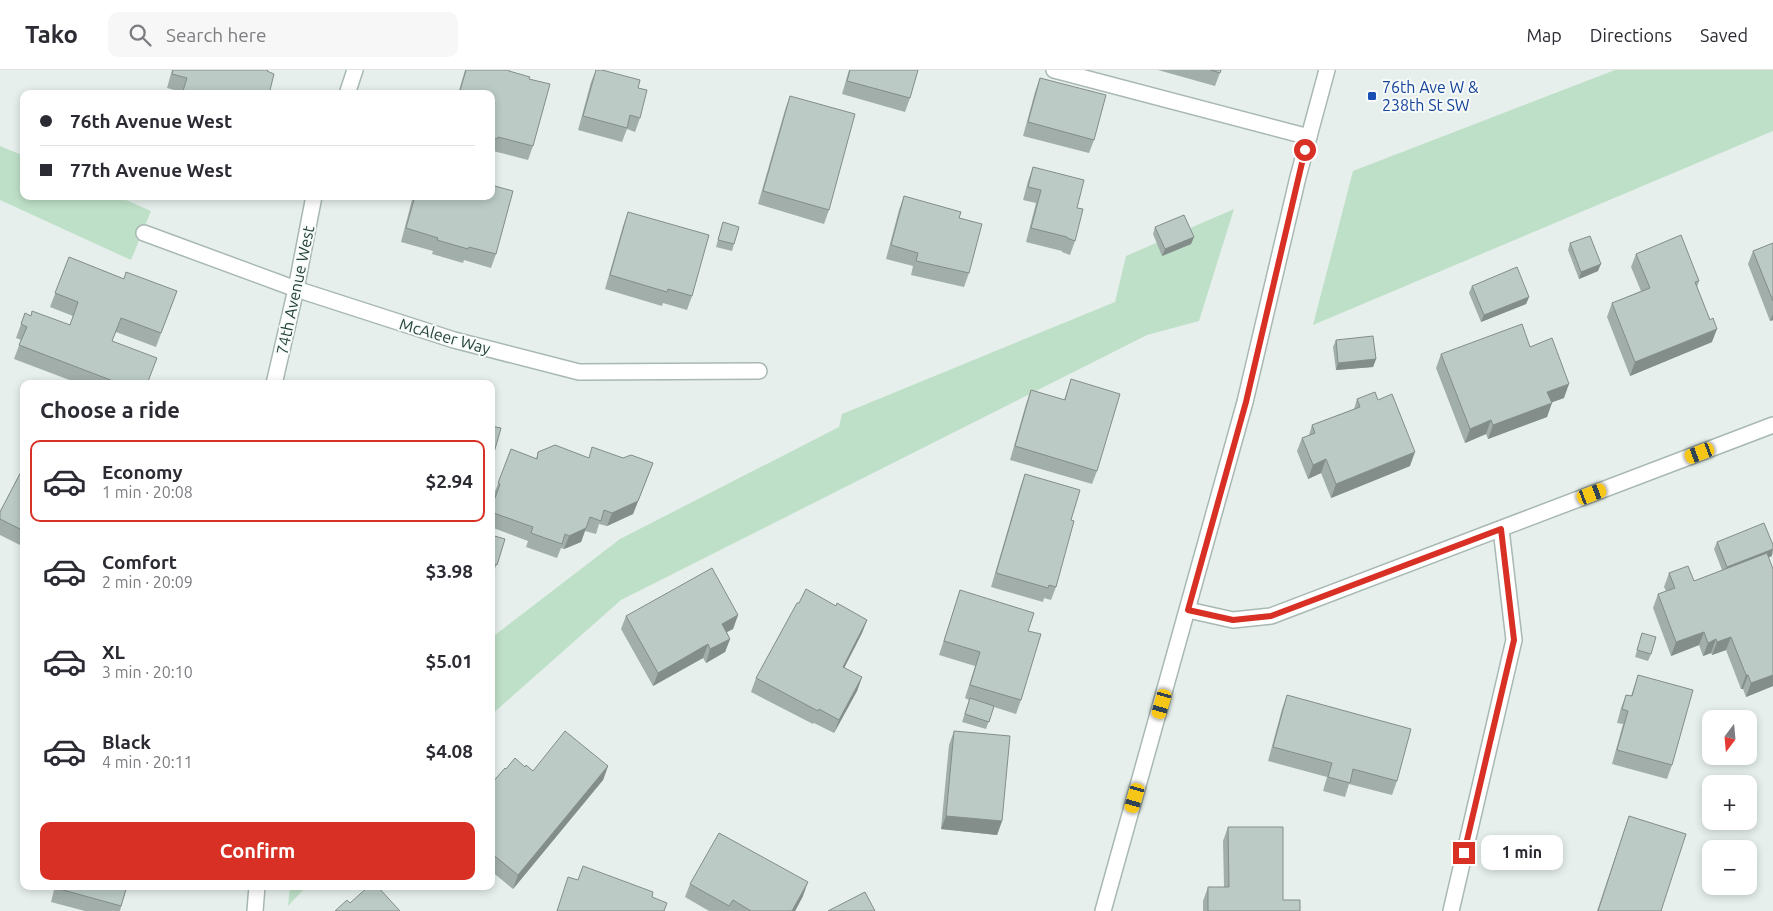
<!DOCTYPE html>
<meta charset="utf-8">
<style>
:root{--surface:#fff;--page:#f7f7f7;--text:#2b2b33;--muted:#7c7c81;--line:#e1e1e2;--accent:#d93025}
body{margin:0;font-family:Ubuntu,sans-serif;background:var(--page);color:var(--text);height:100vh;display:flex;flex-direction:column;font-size:19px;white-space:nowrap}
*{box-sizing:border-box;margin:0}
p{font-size:16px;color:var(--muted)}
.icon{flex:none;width:28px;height:28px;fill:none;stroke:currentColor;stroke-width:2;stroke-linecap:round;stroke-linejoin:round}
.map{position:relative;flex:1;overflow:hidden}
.sheet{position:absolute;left:20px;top:310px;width:475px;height:510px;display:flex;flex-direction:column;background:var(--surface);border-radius:10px;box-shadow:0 2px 8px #0003}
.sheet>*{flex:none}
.hud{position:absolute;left:20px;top:20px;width:475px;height:110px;border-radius:10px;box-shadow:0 2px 8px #0003;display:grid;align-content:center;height:110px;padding:0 20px;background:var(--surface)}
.needle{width:32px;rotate:196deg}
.tools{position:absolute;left:1702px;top:640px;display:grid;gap:10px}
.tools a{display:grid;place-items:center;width:55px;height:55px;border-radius:10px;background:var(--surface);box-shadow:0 2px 8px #0003;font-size:25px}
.end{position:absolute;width:22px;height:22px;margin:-11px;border:6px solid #d93025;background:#fff;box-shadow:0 0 0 2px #fff}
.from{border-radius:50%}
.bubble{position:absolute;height:35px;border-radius:10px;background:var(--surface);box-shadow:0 2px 8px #0003;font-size:16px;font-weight:700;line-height:35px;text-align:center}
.car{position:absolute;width:15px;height:30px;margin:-15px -8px;border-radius:6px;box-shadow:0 0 4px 1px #0007;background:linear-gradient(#f5c518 24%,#345 0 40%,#f5c518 0 76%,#345 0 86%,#f5c518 0)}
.hud b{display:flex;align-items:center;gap:18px;height:48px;font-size:19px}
.hud b+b{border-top:1px solid var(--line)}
.hud i{width:12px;height:12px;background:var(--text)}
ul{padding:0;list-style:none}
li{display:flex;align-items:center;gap:15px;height:82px;margin:0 10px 8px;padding:0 10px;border:2px solid transparent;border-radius:10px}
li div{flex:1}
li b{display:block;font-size:19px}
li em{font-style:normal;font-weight:700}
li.selected{border-color:var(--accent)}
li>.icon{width:45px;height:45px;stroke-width:1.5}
h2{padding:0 20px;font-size:22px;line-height:60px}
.button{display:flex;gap:10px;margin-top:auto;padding:10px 20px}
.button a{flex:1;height:58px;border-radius:10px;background:var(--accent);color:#fff;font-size:20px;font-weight:700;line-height:58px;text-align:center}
header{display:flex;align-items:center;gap:30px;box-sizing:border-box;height:70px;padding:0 25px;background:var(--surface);border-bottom:1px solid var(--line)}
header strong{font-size:24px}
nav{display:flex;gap:28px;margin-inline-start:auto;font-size:18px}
.search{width:350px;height:45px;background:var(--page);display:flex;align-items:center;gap:12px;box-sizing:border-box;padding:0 18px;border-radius:10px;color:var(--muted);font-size:19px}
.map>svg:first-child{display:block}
.green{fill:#bfe0c8}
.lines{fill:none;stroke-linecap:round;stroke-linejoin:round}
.minor-casing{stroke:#a8b8b2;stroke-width:18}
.minor{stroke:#fff;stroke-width:15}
.wall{fill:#a1aea9}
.shaded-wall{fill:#838d89}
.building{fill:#bbcac4;stroke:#838d89}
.route{stroke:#d93025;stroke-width:6}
.transit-dot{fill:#1a4fb4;stroke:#f7fbf9;stroke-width:2}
.labels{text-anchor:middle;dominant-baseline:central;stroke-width:4;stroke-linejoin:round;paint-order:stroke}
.transit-label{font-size:16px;fill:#164399;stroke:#f7fbf9;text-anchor:start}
.street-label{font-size:16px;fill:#24423a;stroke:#f7fbf9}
</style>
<header>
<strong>Tako</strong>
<div class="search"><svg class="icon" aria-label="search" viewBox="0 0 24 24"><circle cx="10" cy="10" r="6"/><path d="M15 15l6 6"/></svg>Search here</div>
<nav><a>Map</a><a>Directions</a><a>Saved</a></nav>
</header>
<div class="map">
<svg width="1773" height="841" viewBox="0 0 1773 841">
<rect width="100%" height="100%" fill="#e6efeb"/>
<g class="green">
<polygon points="1615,0 1773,0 1773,61 1313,255 1353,101"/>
<polygon points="0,76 24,86 24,126 117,126 151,141 131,190 0,130"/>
<polygon points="1234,139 1199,251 1147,265 621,530 491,645 491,568 620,469 839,357 842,344 1115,232 1126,186"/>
<polygon points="290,816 307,816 288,836"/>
</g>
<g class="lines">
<g class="minor-casing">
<g id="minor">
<polyline points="1054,0 1309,67"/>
<polyline points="347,24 355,0"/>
<polyline points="144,163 296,219 454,270 579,302 759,301"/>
<polyline points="274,314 296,219 314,126"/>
<polyline points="1188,540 1233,550 1271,546 1773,355"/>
<polyline points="255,841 257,816"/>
<polyline points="1103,841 1245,332 1298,107 1327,0"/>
<polyline points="1451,841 1514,570 1501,459"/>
</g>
</g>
<use href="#minor" class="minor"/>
</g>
<g class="wall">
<polygon points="172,0 268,0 269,24 181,24 182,22 167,18"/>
<polygon points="465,0 509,0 509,1 529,9 533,76 528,90 493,81 492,83 491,82 491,24 458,24"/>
<polygon points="596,0 638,18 640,48 635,62 627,59 622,72 578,60 591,12"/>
<polygon points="849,0 918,0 910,28 905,42 842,24"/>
<polygon points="1158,0 1221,0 1215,16"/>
<polygon points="1040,8 1094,70 1089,83 1023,66 1035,22"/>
<polygon points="790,26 829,140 824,154 758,134 785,40"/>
<polygon points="1033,97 1077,138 1075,171 1070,185 1062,182 1062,181 1026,172 1036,133 1023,130 1028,111"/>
<polygon points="206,126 220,126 218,130"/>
<polygon points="413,126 491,126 496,184 491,198 464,190 463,193 432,184 433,181 401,172"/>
<polygon points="904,126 959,148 969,203 964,217 911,205 913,196 886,189 899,140"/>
<polygon points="628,142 692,226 687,240 663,233 662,236 605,219 623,156"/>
<polygon points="723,152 734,174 732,181 716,177"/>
<polygon points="1155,157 1194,167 1191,174 1162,186 1153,164"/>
<polygon points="1570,173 1598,201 1579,209 1568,180"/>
<polygon points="1773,173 1773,250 1770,251 1748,194 1753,181"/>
<polygon points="1636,184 1699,211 1697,217 1712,272 1630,306 1607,247 1612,233 1641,221 1631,197"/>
<polygon points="69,187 124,209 177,221 156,277 116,262 112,271 147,314 80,314 14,289 21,270 16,268 25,243 31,246 70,255 73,246 50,237"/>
<polygon points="1472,216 1529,227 1526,234 1481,252 1469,223"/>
<polygon points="1336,270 1376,289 1373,297 1336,300 1333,277"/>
<polygon points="1441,284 1564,328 1551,332 1547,347 1488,369 1486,364 1465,373 1436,298"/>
<polygon points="1071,309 1097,401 1092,414 1010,390 1026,334 1031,320 1064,330"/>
<polygon points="1357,329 1378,330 1410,396 1331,428 1321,403 1308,409 1297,381 1302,368 1309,365 1312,355 1354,339"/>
<polygon points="511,379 536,389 538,382 589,388 623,388 653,393 633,444 607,456 599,454 596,464 585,461 581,472 564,479 561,478 557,488 526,477 528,471 491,457 491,439 495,427 493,427"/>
<polygon points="24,396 24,477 0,465 0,442"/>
<polygon points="1025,404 1071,450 1056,517 1051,530 1044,528 1043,532 991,517 1020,418"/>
<polygon points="491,465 505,469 494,502 491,501"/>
<polygon points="1717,472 1772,486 1769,487 1773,616 1746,627 1743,619 1741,619 1726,580 1712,585 1711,583 1703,586 1699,575 1671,586 1653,538 1658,524 1666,521 1664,517 1669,503 1694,511 1722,500 1714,479"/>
<polygon points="960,520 1028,561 1021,630 1016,644 994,637 986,659 962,652 969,630 965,628 975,596 939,585"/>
<polygon points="836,536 867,550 862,563 844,598 862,607 857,621 834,663 814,653 813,654 751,622 756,608"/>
<polygon points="738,545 733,559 727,562 730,569 725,582 706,593 703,588 653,616 621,559 626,546"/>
<polygon points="1642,563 1651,584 1648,591 1635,587"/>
<polygon points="1638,605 1672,695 1667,709 1612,694 1623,654 1617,653 1621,638 1626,625 1631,626"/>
<polygon points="1287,625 1397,711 1392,725 1349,714 1345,727 1323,721 1327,707 1268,691 1282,639"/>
<polygon points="954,661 1002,751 997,765 941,759 949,675"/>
<polygon points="608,696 603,710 513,819 491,801 491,714 506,699 525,697 533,701"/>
<polygon points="1629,746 1661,841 1597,841"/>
<polygon points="1228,757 1283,830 1300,841 1203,841 1203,831 1208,817 1224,817 1223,771"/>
<polygon points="690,814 803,826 795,841 709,841 685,827"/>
<polygon points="55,816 127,816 120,841 85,841 51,832"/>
</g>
<g class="shaded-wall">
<polygon points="1194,167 1191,174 1162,186 1165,179"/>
<polygon points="1601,194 1598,201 1579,209 1581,202"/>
<polygon points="1529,227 1526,234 1481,252 1484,245"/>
<polygon points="1773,244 1773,250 1770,251"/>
<polygon points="1717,259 1712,272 1630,306 1635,292"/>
<polygon points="1376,289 1373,297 1336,300 1338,293"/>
<polygon points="1569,314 1564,328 1542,336 1547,322"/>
<polygon points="1552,333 1547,347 1488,369 1493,355"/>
<polygon points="1491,350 1486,364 1465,373 1470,359"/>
<polygon points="1415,382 1410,396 1331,428 1336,414"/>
<polygon points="1326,389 1321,403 1308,409 1313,395"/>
<polygon points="653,393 633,444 607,456 612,443"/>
<polygon points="586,458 581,472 564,479 569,466"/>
<polygon points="1773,479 1772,486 1724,505 1727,497"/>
<polygon points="738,545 733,559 717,567 722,554"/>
<polygon points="867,550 862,563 838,610 843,597"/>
<polygon points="1704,562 1699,575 1671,586 1676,572"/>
<polygon points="1731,567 1726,580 1712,585 1717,572"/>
<polygon points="730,569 725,582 706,593 710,579"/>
<polygon points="1716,569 1711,583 1703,586 1708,573"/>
<polygon points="708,574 703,588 653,616 658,603"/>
<polygon points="1746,605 1748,605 1743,619 1741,619"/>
<polygon points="1773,605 1773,616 1746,627 1751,613"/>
<polygon points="862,607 857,621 834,663 839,650"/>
<polygon points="608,696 603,710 513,819 518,805"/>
<polygon points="946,746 1002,751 997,765 941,759"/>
<polygon points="808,812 803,826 795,841 792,841"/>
</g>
<g class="building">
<polygon points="173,0 268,0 267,1 274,4 269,24 182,24 187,8 172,4"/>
<polygon points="466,0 509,0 509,1 530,7 529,9 550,14 533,76 498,67 497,69 491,67 491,24 459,24"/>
<polygon points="596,0 602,0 640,10 638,18 647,20 640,48 630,45 627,58 583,46"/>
<polygon points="850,0 918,0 910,28 847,11"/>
<polygon points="1211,0 1221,0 1220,3"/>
<polygon points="1040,8 1106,25 1094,70 1028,52"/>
<polygon points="790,26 855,44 829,140 763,121"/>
<polygon points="1033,97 1084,110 1077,138 1083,139 1075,171 1067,168 1067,167 1031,158 1041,120 1028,117"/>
<polygon points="491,115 513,121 496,184 469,177 468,179 437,170 438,168 406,158 415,126 491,126"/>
<polygon points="904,126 961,142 959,148 982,154 969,203 916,191 918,183 891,175"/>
<polygon points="628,142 709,165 692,226 668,219 667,222 610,205"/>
<polygon points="1184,145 1194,167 1165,179 1155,157"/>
<polygon points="723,152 739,157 734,174 718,170"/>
<polygon points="1681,165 1699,211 1695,212 1710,250 1713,248 1717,259 1635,292 1612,233 1650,218 1636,184"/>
<polygon points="1590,166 1601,194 1581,202 1570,173"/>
<polygon points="1773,173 1773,231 1753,181"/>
<polygon points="69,187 124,209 126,202 177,221 161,263 121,248 112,271 157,288 147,314 121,314 19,275 27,257 21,254 25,243 31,246 32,241 70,255 78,232 55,223"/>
<polygon points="1517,197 1529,227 1484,245 1472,216"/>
<polygon points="1522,254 1530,277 1552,268 1569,314 1547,322 1552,333 1493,355 1491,350 1470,359 1441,284"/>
<polygon points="1373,266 1376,289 1338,293 1336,270"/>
<polygon points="1071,309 1120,324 1097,401 1015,376 1031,320 1065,330"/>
<polygon points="1375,322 1378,330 1392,324 1415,382 1336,414 1326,389 1313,395 1302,368 1315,363 1312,355 1360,337 1357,329"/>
<polygon points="491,356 501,358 491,393"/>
<polygon points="555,375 589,388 592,377 623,388 631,385 653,393 638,431 612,443 604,440 601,451 590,447 586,458 569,466 565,464 562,474 531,463 533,457 491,442 491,439 500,414 498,413 511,379 537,389 538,382"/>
<polygon points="24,396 24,461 0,449 0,442"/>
<polygon points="1025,404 1080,420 1071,450 1074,451 1056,517 1049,515 1048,518 996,503"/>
<polygon points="1764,453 1773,475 1773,479 1727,497 1717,472"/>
<polygon points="491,465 505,469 497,495 491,493"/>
<polygon points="1767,483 1773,499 1773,605 1751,613 1748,605 1746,605 1731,567 1717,572 1716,569 1708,573 1704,562 1676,572 1658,524 1675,518 1669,503 1688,496 1694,511"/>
<polygon points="712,498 738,545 722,554 730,569 710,579 708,574 658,603 626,546"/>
<polygon points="806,519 836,536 837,533 867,550 843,597 862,607 839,650 819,639 818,641 756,608 797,533 799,533"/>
<polygon points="960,520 1034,543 1028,561 1041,564 1021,630 970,615 980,582 944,571"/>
<polygon points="1642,563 1656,567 1651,584 1637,580"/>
<polygon points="1638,605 1693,620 1672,695 1617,680 1628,641 1622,639 1626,625 1632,626"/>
<polygon points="1287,625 1411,659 1397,711 1353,699 1350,713 1328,707 1332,693 1273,677"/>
<polygon points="970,628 994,636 989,652 965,644"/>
<polygon points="565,661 608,696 518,805 491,783 491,714 505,698 506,699 515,688 525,697 526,695 533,701"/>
<polygon points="954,661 1010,666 1002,751 946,746"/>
<polygon points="1629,746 1686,764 1661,841 1598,841"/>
<polygon points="1228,757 1283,757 1283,830 1300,830 1300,841 1208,841 1208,817 1229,817"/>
<polygon points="719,763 808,812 792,841 751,841 733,830 729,836 690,814"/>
<polygon points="583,796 653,822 652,827 667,833 664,841 557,841 568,807 578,810"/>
<polygon points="57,816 127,816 121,836 56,818"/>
<polygon points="369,816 377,816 400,841 335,841 347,830 350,833"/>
<polygon points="865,822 875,841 828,841"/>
</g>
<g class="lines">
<polyline class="route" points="1305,80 1246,332 1188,540 1233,550 1271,546 1501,459 1514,570 1464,783"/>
</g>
<rect class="transit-dot" x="1367" y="21" width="10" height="10" rx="2.5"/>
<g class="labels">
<g class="transit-label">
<text x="1382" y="17">76th Ave W &amp;<tspan x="1382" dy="18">238th St SW</tspan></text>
</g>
<g class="street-label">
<text transform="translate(295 220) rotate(-78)">74th Avenue West</text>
<text transform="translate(445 266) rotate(16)">McAleer Way</text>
</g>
</g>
</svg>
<div class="tools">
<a><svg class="needle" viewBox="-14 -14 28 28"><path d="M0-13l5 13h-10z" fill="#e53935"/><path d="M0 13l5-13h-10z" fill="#7c7c81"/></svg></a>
<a>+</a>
<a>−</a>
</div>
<i class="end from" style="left:1305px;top:80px"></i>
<i class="end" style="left:1464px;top:783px"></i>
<div class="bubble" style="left:1481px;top:765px;width:82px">1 min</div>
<i class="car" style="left:1700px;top:383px;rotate:249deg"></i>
<i class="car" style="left:1592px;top:424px;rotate:69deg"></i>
<i class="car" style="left:1162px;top:634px;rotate:196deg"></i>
<i class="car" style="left:1135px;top:728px;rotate:196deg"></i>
<div class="hud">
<b><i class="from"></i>76th Avenue West</b>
<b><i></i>77th Avenue West</b>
</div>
<section class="sheet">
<h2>Choose a ride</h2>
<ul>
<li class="selected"><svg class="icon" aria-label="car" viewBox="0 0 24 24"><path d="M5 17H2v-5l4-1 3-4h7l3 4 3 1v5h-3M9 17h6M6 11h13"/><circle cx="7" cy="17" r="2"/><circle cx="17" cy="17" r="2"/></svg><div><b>Economy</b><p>1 min · 20:08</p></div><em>$2.94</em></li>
<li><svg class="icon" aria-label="car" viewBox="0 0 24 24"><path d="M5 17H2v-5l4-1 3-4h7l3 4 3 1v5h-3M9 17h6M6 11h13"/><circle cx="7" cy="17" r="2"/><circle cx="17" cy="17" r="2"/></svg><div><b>Comfort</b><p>2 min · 20:09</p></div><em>$3.98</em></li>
<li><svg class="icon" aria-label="car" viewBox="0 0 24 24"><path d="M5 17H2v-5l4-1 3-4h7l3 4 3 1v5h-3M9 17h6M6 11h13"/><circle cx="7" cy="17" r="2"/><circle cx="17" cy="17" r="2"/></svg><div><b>XL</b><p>3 min · 20:10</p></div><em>$5.01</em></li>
<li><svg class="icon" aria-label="car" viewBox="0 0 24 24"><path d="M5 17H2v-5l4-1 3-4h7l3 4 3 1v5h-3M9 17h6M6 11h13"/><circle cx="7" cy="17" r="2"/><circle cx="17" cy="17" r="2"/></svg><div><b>Black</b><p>4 min · 20:11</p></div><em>$4.08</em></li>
</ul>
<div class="button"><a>Confirm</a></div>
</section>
</div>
